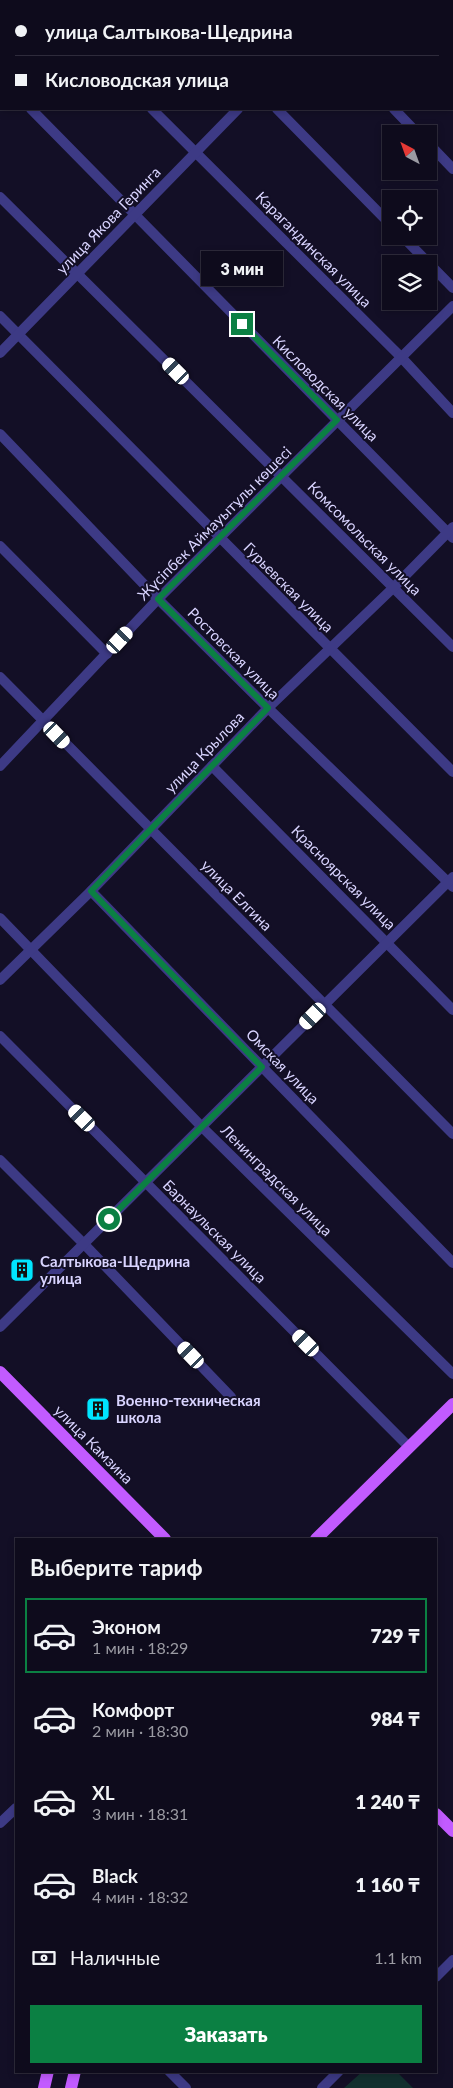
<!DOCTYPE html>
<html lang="ru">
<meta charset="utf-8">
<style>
:root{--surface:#0e0b1c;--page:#1c1929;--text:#f1f3f6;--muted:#9b9ba3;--line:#2e2b3b;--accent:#0b8043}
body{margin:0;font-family:Lato,sans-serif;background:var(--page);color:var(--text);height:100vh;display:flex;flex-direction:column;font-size:19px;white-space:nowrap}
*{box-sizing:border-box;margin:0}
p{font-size:16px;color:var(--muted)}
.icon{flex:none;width:28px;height:28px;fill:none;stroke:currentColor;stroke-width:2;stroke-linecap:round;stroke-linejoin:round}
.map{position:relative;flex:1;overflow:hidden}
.drawer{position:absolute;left:15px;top:1538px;width:422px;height:535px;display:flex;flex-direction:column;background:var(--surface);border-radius:0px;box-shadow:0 2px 8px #0003,0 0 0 1px var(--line)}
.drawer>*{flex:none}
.top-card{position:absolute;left:0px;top:0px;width:454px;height:110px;box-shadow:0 2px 8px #0003,0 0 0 1px var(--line);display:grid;align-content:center;height:110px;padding:0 15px;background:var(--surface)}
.needle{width:32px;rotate:319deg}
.controls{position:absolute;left:382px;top:125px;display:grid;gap:10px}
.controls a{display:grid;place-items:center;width:55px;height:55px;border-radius:0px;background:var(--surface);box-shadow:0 2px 8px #0003,0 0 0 1px var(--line);font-size:25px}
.end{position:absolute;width:22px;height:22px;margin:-11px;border:6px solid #0b8043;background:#fff;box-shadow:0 0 0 2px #fff}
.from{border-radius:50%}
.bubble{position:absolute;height:35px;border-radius:0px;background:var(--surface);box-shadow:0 2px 8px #0003,0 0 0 1px var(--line);font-size:16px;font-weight:800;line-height:35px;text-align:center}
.car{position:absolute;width:15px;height:30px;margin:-15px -8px;border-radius:6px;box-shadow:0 0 4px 1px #0007;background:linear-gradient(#fff 24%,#345 0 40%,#fff 0 76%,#345 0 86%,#fff 0)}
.top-card b{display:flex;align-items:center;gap:18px;height:48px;font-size:19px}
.top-card b+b{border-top:1px solid var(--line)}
.top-card i{width:12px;height:12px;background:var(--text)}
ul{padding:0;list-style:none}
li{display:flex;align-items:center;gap:15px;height:75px;margin:0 10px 8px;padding:0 5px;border:2px solid transparent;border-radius:0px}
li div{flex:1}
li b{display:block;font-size:19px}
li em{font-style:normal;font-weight:800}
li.on{border-color:var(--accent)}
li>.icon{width:45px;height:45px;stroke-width:1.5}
h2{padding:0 15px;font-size:22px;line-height:60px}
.pay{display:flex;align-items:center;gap:12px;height:55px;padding:0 15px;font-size:19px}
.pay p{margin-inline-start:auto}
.button{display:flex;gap:10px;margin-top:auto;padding:10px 15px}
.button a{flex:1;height:58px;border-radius:0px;background:var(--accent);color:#fff;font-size:20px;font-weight:800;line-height:58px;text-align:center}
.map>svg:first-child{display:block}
.green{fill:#12302f}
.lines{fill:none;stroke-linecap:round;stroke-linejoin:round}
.minor{stroke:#3d3a85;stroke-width:10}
.major{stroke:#c25bff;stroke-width:12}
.route{stroke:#0b8043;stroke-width:6}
.labels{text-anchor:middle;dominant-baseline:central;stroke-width:4;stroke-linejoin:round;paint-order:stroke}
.street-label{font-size:15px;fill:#d9d4ff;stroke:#130f26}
.poi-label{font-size:15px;font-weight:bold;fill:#d9d4ff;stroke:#130f26;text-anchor:start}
</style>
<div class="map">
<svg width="453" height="2088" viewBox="0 0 453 2088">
<rect width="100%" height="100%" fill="#130f26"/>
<polygon class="green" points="363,2071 396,2071 413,2088 344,2088"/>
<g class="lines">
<g class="minor">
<polyline points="45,0 46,1"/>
<polyline points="168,0 169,1"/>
<polyline points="286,0 287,1"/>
<polyline points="410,0 411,1"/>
<polyline points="345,1 347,0"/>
<polyline points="452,42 453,43"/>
<polyline points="0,77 1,79"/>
<polyline points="31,109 453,538"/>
<polyline points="152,109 401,357 453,413"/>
<polyline points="277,109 391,225"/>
<polyline points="394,109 418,134"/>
<polyline points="429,144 453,169"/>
<polyline points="0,197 453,647"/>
<polyline points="402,236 453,288"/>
<polyline points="0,316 453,772"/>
<polyline points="0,353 238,109"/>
<polyline points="0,434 158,599 268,708 453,887"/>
<polyline points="0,546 107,654"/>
<polyline points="0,677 453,1134"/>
<polyline points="0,766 158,599 453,306"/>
<polyline points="212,766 453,1010"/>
<polyline points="91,891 453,1263"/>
<polyline points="0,918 202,1127 453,1374"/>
<polyline points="0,980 91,891 268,708 393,588 453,527"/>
<polyline points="0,1036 409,1447"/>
<polyline points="0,1160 84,1244 231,1397"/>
<polyline points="0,1327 453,877"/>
<polyline points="0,1823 16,1808"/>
<polyline points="436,1977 453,1960"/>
<polyline points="169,2071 186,2088"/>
<polyline points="322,2088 339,2071"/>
</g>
<g class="major">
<polyline points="0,1372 165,1539"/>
<polyline points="316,1539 453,1404"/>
<polyline points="436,1814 453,1831"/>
<polyline points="44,2088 48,2071"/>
<polyline points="71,2088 75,2071"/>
</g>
</g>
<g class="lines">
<polyline class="route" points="109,1219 262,1067 91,891 268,708 158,599 337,420 242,324"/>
</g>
<defs>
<g id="building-square" transform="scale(1.25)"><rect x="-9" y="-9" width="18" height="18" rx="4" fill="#00e5ff" stroke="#130f26"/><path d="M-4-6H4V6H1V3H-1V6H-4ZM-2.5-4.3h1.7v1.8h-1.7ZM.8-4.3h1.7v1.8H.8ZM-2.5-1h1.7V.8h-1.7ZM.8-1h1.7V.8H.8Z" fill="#111"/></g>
</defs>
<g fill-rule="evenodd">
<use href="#building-square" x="22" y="1270"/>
<use href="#building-square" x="98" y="1409"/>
</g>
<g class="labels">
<g class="street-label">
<text transform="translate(108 220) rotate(-46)">улица Якова Геринга</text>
<text transform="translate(314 249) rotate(45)">Карагандинская улица</text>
<text transform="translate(326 388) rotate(45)">Кисловодская улица</text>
<text transform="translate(214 523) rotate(-45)">Жүсіпбек Аймауытұлы көшесі</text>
<text transform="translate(365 538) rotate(45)">Комсомольская улица</text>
<text transform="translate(289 587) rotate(45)">Гурьевская улица</text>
<text transform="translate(234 653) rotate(45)">Ростовская улица</text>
<text transform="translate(204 752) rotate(-46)">улица Крылова</text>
<text transform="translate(344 877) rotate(45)">Красноярская улица</text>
<text transform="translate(237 895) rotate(45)">улица Елгина</text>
<text transform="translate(283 1066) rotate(46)">Омская улица</text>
<text transform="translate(277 1180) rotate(45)">Ленинградская улица</text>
<text transform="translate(215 1231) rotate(45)">Барнаульская улица</text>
<text transform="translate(94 1444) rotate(45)">улица Камзина</text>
</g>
<g class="poi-label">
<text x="40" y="1261">Салтыкова-Щедрина<tspan x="40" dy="17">улица</tspan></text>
<text x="116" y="1400">Военно-техническая<tspan x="116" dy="17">школа</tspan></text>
</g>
</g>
</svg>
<div class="controls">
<a><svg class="needle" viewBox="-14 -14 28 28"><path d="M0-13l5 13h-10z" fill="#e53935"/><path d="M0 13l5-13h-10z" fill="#9b9ba3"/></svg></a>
<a><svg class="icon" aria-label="locate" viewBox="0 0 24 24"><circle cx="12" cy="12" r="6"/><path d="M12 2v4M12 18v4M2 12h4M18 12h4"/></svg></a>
<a><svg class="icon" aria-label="layers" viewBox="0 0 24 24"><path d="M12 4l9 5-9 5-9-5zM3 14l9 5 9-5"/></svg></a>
</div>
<i class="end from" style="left:109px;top:1219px"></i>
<i class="end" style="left:242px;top:324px"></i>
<div class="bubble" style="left:201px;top:251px;width:82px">3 мин</div>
<i class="car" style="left:176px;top:371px;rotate:315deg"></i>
<i class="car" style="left:120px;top:640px;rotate:43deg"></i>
<i class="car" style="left:57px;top:735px;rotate:136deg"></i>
<i class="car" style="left:313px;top:1016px;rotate:225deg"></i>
<i class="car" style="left:82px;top:1118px;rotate:315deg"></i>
<i class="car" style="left:306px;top:1343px;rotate:315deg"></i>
<i class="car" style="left:191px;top:1355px;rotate:316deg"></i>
<div class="top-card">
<b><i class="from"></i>улица Салтыкова-Щедрина</b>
<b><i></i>Кисловодская улица</b>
</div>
<section class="drawer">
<h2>Выберите тариф</h2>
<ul>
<li class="on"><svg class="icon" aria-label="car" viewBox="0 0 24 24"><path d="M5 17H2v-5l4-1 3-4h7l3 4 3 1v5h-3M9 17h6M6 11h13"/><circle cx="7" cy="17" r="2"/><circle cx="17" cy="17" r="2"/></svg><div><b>Эконом</b><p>1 мин · 18:29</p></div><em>729 ₸</em></li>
<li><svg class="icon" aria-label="car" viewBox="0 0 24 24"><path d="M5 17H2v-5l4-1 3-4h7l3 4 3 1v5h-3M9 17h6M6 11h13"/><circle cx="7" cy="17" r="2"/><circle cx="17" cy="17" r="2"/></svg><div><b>Комфорт</b><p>2 мин · 18:30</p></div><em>984 ₸</em></li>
<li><svg class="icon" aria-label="car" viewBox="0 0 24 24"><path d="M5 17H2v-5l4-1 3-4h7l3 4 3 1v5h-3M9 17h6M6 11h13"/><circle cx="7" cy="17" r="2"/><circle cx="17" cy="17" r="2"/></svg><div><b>XL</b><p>3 мин · 18:31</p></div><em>1 240 ₸</em></li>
<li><svg class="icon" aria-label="car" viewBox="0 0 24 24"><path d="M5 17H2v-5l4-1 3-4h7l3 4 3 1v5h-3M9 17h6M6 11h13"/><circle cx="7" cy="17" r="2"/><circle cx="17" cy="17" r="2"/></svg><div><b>Black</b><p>4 мин · 18:32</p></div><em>1 160 ₸</em></li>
</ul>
<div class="pay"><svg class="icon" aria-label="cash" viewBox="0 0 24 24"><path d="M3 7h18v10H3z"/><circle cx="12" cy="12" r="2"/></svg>Наличные<p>1.1 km</p></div>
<div class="button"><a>Заказать</a></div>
</section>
</div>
